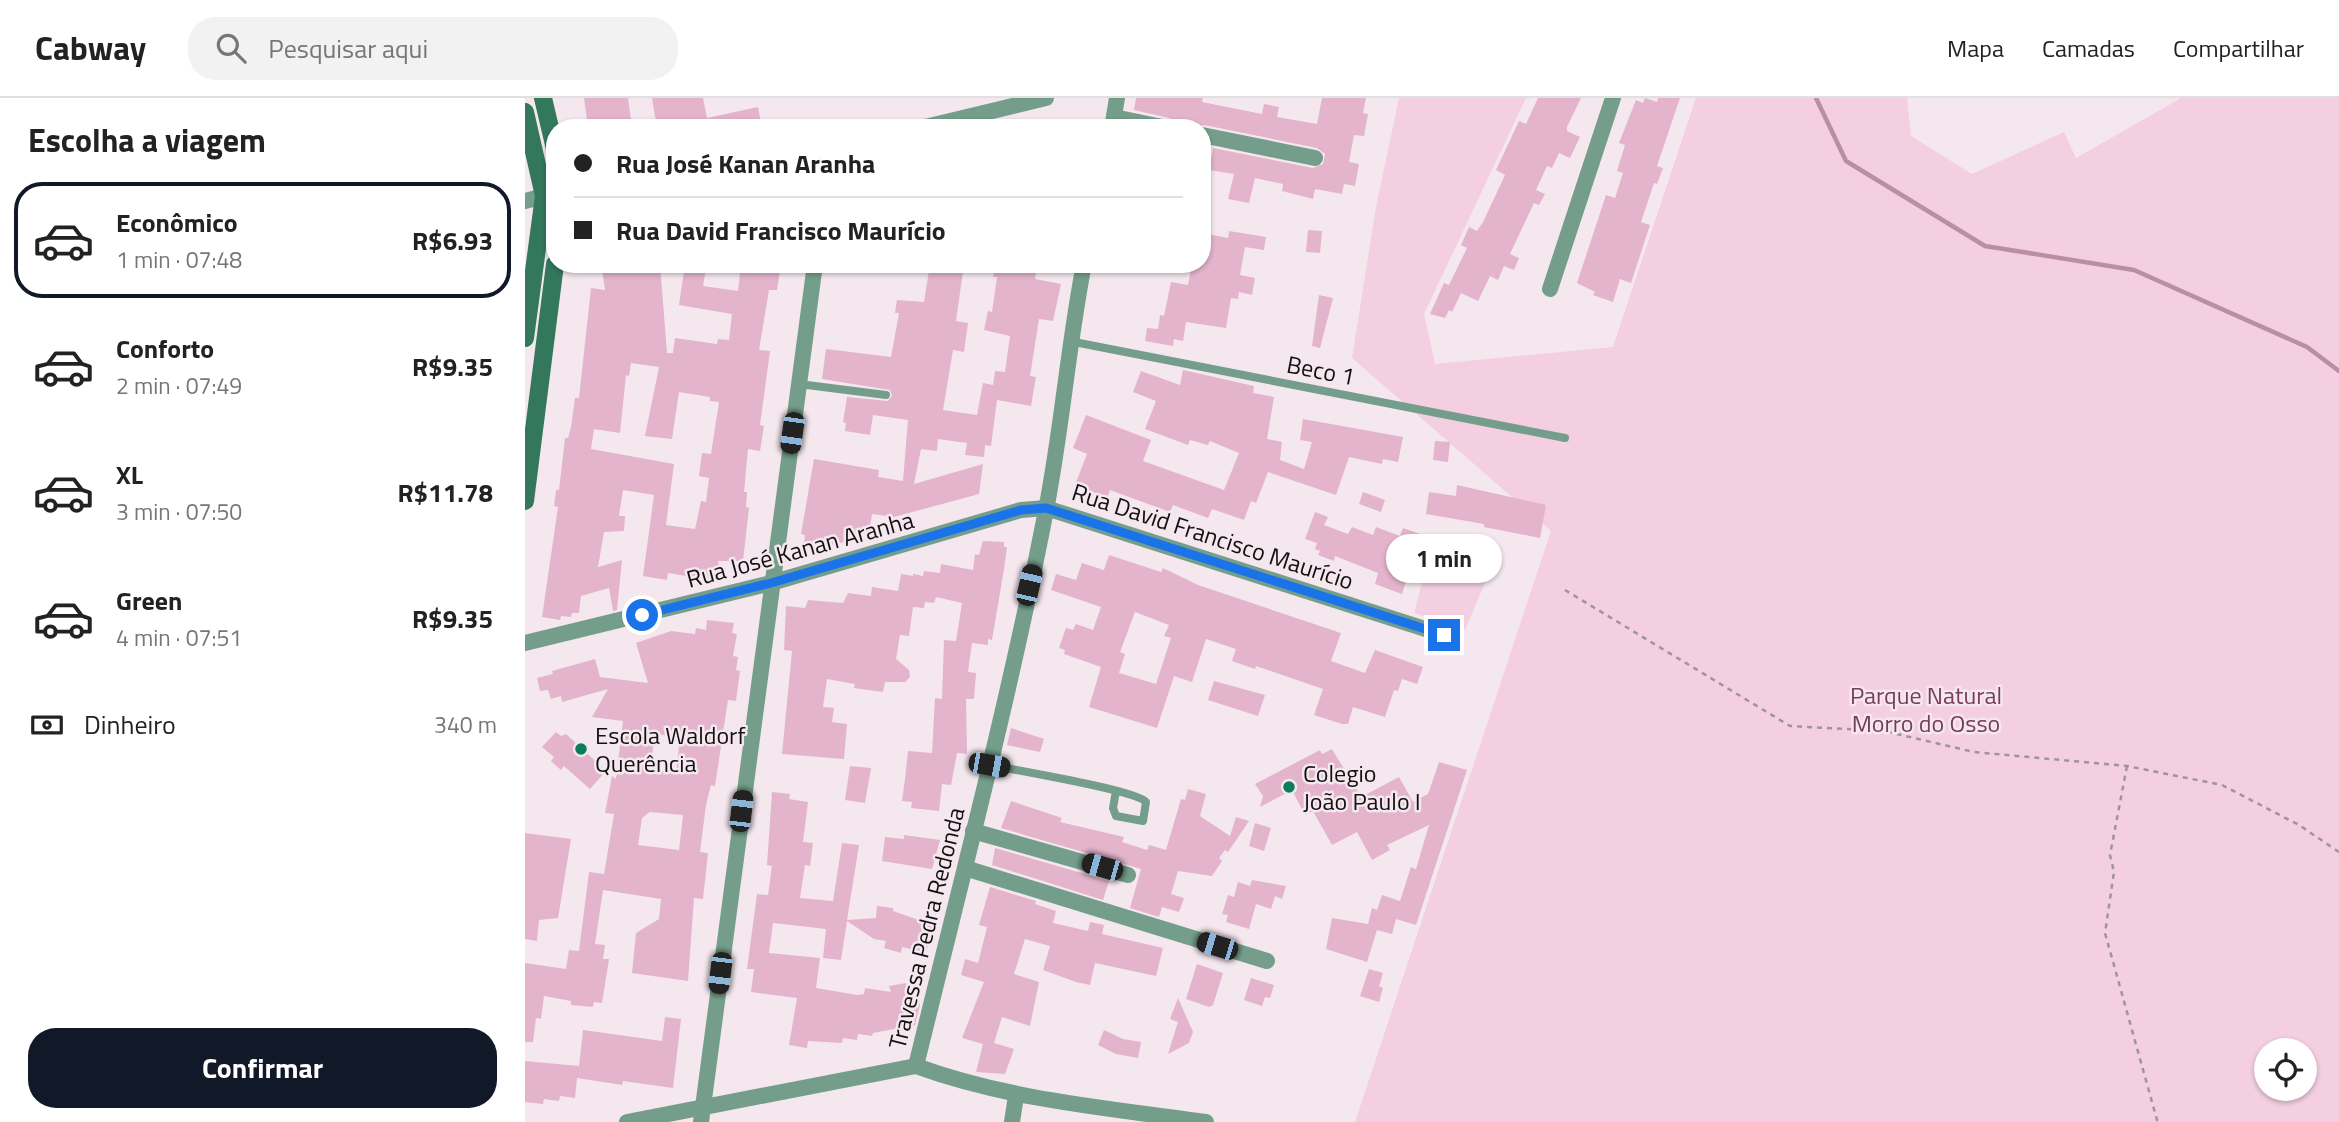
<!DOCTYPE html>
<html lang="pt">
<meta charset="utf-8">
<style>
:root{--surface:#fff;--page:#f2f2f2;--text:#222;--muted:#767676;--line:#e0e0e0;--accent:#111827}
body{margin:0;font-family:"Titillium Web",sans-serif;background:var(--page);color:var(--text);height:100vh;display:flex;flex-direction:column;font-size:26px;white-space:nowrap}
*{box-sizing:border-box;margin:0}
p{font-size:23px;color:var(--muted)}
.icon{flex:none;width:38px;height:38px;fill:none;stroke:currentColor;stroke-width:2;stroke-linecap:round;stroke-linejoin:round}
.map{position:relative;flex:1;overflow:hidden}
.drawer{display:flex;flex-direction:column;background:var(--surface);width:525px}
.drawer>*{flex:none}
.guide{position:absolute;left:21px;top:21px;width:665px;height:154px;border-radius:28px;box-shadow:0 2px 5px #0004;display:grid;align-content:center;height:154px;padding:0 28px;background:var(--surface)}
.tools{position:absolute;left:1729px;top:940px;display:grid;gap:14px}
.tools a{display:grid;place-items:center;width:63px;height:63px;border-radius:50%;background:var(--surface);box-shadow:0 2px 5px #0004;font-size:35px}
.end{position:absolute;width:32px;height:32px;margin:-16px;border:9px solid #1a73e8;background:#fff;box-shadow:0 0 0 4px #fff}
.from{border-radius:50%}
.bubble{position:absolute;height:49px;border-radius:24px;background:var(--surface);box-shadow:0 2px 5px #0004;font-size:23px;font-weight:700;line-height:49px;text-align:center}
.car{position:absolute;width:21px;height:42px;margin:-21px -10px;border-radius:9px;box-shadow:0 0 5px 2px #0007;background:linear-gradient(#222 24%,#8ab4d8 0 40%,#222 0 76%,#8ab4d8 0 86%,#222 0)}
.guide b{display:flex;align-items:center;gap:24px;height:66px;font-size:26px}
.guide b+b{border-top:2px solid var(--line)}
.guide i{width:18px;height:18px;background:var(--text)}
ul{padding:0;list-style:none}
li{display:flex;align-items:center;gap:21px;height:116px;margin:0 14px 10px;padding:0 14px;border:4px solid transparent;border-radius:28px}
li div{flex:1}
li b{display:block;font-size:26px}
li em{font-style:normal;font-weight:700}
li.active{border-color:var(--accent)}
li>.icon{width:63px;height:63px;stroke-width:1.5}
h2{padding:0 28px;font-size:32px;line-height:84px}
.pay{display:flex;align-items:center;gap:18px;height:77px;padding:0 28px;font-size:26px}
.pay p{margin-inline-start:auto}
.primary-button{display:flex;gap:14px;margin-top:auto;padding:14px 28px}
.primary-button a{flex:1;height:80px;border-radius:28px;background:var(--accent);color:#fff;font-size:28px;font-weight:700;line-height:80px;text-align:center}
header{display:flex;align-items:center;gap:42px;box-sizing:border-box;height:98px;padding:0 35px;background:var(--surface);border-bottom:2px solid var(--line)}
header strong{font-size:33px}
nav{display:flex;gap:38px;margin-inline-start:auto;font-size:24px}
.search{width:490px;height:63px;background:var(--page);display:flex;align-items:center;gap:18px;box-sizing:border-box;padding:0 24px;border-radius:28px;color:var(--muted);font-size:26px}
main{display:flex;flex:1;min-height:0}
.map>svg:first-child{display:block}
.green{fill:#f3cfe1;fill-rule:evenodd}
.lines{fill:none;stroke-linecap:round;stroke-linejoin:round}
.stream{stroke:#ba8ea5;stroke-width:4.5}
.building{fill:#e3b4cc;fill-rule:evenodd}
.path{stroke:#9e959a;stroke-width:2.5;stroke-dasharray:5 5;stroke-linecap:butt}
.lane{stroke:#749e8b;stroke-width:8}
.street{stroke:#749e8b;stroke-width:16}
.secondary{stroke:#33785d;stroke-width:18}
.route{stroke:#1a73e8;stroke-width:9}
.poi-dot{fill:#0b7d5a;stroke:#f4e8ee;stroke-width:2.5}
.labels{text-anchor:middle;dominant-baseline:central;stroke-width:5;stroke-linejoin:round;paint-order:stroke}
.street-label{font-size:24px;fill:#141012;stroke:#f4e8ee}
.park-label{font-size:24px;fill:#773c5e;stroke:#f4e8ee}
.poi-label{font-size:24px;fill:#141012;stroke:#f4e8ee;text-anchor:start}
</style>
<header>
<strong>Cabway</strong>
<div class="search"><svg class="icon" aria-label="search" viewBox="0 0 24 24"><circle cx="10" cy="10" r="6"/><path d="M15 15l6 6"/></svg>Pesquisar aqui</div>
<nav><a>Mapa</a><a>Camadas</a><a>Compartilhar</a></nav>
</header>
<main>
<section class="drawer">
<h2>Escolha a viagem</h2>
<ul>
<li class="active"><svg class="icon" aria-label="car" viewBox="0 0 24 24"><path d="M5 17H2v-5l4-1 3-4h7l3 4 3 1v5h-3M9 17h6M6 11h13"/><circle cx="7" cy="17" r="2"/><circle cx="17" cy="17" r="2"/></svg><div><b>Econômico</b><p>1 min · 07:48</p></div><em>R$6.93</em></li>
<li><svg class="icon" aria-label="car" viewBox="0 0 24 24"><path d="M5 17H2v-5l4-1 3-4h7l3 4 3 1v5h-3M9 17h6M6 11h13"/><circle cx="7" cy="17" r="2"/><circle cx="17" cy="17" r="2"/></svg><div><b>Conforto</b><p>2 min · 07:49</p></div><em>R$9.35</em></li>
<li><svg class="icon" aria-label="car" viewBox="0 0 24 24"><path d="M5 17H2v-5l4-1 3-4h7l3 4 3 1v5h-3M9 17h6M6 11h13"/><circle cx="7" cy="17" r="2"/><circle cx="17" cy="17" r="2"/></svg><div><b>XL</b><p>3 min · 07:50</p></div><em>R$11.78</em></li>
<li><svg class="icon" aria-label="car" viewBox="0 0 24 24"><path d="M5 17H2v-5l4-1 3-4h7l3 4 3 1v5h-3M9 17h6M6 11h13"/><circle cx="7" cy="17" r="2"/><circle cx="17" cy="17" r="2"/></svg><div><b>Green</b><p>4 min · 07:51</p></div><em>R$9.35</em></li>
</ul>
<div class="pay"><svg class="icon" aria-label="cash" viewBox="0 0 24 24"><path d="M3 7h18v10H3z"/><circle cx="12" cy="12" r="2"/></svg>Dinheiro<p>340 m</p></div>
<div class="primary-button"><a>Confirmar</a></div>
</section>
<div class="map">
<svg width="1814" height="1024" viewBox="0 0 1814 1024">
<rect width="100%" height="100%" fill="#f4e8ee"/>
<g class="green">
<path d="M874,0H1001L899,216L910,266L1088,249L1171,0H1382L1386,38L1447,76L1539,34L1551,60L1656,0H1814V1024H830L1026,433L827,260L851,109ZM1741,952H1780V990H1741Z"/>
<polygon points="909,440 970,461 940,532 889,515"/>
</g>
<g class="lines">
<polyline class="stream" points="1291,0 1321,63 1460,148 1609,172 1782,249 1814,273"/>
</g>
<g class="building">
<polygon points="59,0 103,0 107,30 63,30"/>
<polygon points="127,0 178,0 182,20 233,9 237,30 132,30"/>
<polygon points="611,0 678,0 677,4 737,16 739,6 754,9 752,19 792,26 797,0 841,0 838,15 843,16 839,38 829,37 824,64 834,66 830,88 819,86 817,96 790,91 788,101 757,93 758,86 730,80 724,105 703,101 709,76 684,72 688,50 788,70 798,66 800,56 792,50 679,27 666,30 644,20 609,12"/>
<polygon points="1013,0 1056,0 1042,29 1042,33 1055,39 1045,60 1034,55 1027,70 1022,68 1011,92 1020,96 1014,107 1009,105 985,156 994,160 989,172 979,168 973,182 965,178 953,203 936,195 927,214 924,212 920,220 905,216 919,185 924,187 942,150 936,147 944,129 952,133 958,124 980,77 971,72 994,23 1001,26"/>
<polygon points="1120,0 1132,4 1133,0 1155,0 1132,68 1138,70 1132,86 1129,85 1116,124 1125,127 1106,185 1095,181 1088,204 1068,197 1070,194 1052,185 1081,97 1090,100 1098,75 1092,73 1100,47 1094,45 1111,2 1118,5"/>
<polygon points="783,132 797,133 795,155 781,154"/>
<polygon points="704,133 741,139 739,152 720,149 715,177 730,180 727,197 714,194 713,201 706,200 701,230 661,224 658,243 649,241 648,248 620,243 622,230 633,231 635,217 639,218 646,184 663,187 667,166 677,166 677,135 703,140"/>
<path d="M81,166H135L142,255H148L150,240L192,246L193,241L204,242L207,216L154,207L160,166H177L178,171L181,170L178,188L213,193L216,166H256L252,192H244L234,252L245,253L235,327L239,328L235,353L223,351L219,394H222L221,409L224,410L218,463H193L196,477L180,481L143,475L142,482L118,478L129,397L98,392L94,418H100L99,433L79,434L73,469L97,462L92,512L88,513L84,490L56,498L54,515H47L46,519L36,518L35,522L17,519L33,409L29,408L31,392H34L40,340H43L46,329L50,300H54L66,190L80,192L77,172L81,171ZM106,265L134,269L120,338L147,341L154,294L185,299V303L194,304L186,356L177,355L174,378L184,380L181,404L176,403L170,431L141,427L149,366L66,351L69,331L95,335L101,277L104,278Z"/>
<polygon points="405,166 439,166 431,223 443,225 439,254 428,252 418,312 452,317 458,285 468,287 470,273 480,274 485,238 459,232 463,213 467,214 472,179 468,179 470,166 512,166 510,181 536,186 528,223 514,221 505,278 511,279 506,308 472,302 466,348 460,347 459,359 440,357 442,345 413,341 412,353 396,351 389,386 458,366 454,396 369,419 347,416 344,434 334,433 333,440 295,451 279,448 280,437 276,436 289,361 354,372 353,379 378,383 383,322 348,317 345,337 320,333 321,325 318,324 322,299 363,303 367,298 365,292 297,281 301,251 366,259 374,215 370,215 372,202 399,204"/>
<polygon points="794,197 808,200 795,250 787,248"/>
<polygon points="658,272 729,288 728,295 749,299 742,341 757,344 755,362 779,371 787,344 775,342 778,321 878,339 873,364 858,361 857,366 824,359 811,397 743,374 731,405 726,403 719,422 687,411 683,420 648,407 645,414 585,392 582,400 550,387 562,356 548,350 561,317 626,342 618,363 699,392 714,355 685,343 683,347 665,342 663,347 620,331 631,303 608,294 616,273 655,287"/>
<polygon points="910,343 925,344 923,364 908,362"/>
<polygon points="932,387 1021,407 1015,440 959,429 959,426 901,416 904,394 931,398"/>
<polygon points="838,394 860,402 856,414 834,406"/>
<polygon points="790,414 803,419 799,427 823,436 827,429 848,437 851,429 875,438 878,430 895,436 877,496 850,486 853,475 810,458 809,463 793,457 795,453 790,451 792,445 780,441"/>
<polygon points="458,443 479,444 479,449 482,449 479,471 467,542 463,541 463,547 447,545 443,574 451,575 449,601 441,601 442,656 432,655 426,687 417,686 414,713 386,710 387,704 377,703 380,681 383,653 407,655 410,600 417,601 419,542 431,543 437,505 411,499 409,505 400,504 399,510 388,509 384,538 375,537 371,561 384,572 385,579 380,584 360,584 358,594 329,590 330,586 302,581 298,609 309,610 307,624 322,626 319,661 257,656 267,553 259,552 261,508 280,510 283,502 318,505 323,495 346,498 347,489 373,493 376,476 388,478 388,476 398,478 399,473 415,475 416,466 448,472 450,456 454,457"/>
<path d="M584,457L636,474L638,470L673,487L816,535L806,563L840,575L850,552L898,569L892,586L877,581L873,593L869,592L860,619L828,609L823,626H817L789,617L798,591L731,568L730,571L707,563L711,551L681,541L667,584L649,578L632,630L564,609L576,569L539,556L540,552L534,550L541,530L548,532L551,526L568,532L576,509L526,492L531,476L551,482L557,465L579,472ZM610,514L644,527L639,538L646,540L631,586L594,575L600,556L595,554Z"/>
<path d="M182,522L209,525L207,535L212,536L208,558L213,559L211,572L215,573L211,603L203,602L190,688L186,687L181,707L175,754L183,755L178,801L169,800L163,883L107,875L111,835L134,821L136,801L78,792L70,846L80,847L78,861H84L77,905L69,904L68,909L46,907V903L19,898L16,921L11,920L8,944H0V865L41,871L44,852L54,853L64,774L79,776L89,716L80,715L87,678L91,681L98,623L67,619L83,591L37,604L36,598L26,601L23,592L15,593L12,580L28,576L27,573L70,561L75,579L123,585L111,545L146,533L170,536L171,530L181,532ZM130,636L155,639L151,675L125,671ZM125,714L158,717L154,752L113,747L117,720Z"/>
<polygon points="689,583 740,597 733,618 683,602"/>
<polygon points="486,630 519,641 515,654 482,647"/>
<polygon points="31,634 36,638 41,636 81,673 65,691 39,668 36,672 26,663 29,659 17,649"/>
<polygon points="807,651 836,699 874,679 888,704 903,696 914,664 942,672 891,827 871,821 867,836 852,832 842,864 801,851 807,820 843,826 847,810 852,812 857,797 875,803 886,769 891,771 904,727 862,747 865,752 847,762 832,734 807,747 788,713 780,717 767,692 735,709 738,698 730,686 795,652 797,656"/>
<polygon points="325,668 346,670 340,705 320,702"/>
<polygon points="663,691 681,696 675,718 705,738 711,719 724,723 703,754 700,752 694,760 697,763 687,778 653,773 646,796 659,800 654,814 637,809 634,819 605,810 616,771 476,730 486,703 537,720 535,724 599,739 597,744 622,752 624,747 641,752 656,701 660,702"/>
<polygon points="247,694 265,696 264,701 283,704 278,744 288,745 285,768 280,767 275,800 308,803 317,745 334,747 322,822 351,820 352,808 368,810 368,813 408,827 401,855 377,849 376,855 359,850 361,843 349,841 322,823 316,862 298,860 301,831 248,825 244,855 295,860 291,890 332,897 339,896 340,890 366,894 364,888 381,885 383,895 392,893 395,907 390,927 348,935 347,938 333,936 332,942 318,940 317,945 283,943 282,950 264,947 272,900 226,894 229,871 222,871 232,796 243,797 247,768 242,767"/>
<polygon points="730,725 746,730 739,753 724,748"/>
<polygon points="0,735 46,741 33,820 14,822 12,843 0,841"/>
<polygon points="379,737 415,742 407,771 357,763 360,739 379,741"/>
<polygon points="470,750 584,783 578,802 467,767"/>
<polygon points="727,782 761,788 757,801 750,798 746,811 731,806 724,831 701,824 703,817 697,816 703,797 709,799 713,784 725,788"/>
<polygon points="465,789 511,803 510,806 531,813 528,825 563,833 565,824 579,827 577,836 638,850 631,878 570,865 565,887 551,884 518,872 525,848 500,841 489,876 514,884 505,928 477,919 469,945 489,951 480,976 451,974 458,946 437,940 459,884 436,877 440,861 453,865 462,829 454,827"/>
<polygon points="672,866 698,875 688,907 684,909 661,901"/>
<polygon points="844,871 858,875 854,888 858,890 854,904 835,898"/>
<polygon points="726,880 749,887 745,900 740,899 737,908 719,902"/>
<polygon points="653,900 668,934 664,945 643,956 653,924 645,921"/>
<polygon points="140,919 156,921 148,990 98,983 97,987 52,980 50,1000 35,998 34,1003 19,1001 18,1006 0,1004 0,963 54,968 58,932 137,943"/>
<polygon points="579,932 598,941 616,944 613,960 591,956 573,947"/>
</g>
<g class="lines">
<g class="path">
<polyline points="1040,492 1265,628 1359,633 1449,654 1602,668 1697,687 1774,727 1814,754"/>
<polyline points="1602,668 1585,757 1589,774 1580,835 1632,1022 1635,1024"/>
</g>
<g class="lane">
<polyline points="544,243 1040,340"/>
<polyline points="274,286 361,297"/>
<path d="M465,667C488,672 611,692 621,704L618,723L591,718L588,710L591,693"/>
</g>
<g class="street">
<polyline points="589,19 642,30"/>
<polyline points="396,30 521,0"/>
<polyline points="587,30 592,0"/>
<polyline points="677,37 790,60"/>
<polyline points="0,103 30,95"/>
<polyline points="1025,191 1088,0"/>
<polyline points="0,545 246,485 496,412 521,410 919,537"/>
<polyline points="448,733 603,777"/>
<polyline points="440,770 742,863"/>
<path d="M391,968C436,783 485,598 521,412C537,330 543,248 559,166"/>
<path d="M102,1024L391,968C484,1002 583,1010 681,1024"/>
<polyline points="176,1024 290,166"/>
<polyline points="487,1024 491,998"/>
</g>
<g class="secondary">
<polyline points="18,0 30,51"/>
<polyline points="0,14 19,98 0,240"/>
<polyline points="0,403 30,166"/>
</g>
</g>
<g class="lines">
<polyline class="route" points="117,517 246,485 496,412 521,410 919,537"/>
</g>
<g class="poi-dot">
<circle cx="56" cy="651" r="7"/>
<circle cx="764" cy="689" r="7"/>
</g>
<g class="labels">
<g class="street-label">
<text transform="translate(796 272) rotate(11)">Beco 1</text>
<text transform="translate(688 438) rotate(18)">Rua David Francisco Maurício</text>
<text transform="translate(275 451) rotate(-15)">Rua José Kanan Aranha</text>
<text transform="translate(401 830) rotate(-76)">Travessa Pedra Redonda</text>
</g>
<g class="park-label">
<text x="1401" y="597">Parque Natural<tspan x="1401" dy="28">Morro do Osso</tspan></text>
</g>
<g class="poi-label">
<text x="70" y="637">Escola Waldorf<tspan x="70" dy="28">Querência</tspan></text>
<text x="778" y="675">Colegio<tspan x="778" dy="28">João Paulo I</tspan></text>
</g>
</g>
</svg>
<div class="tools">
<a><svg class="icon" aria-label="locate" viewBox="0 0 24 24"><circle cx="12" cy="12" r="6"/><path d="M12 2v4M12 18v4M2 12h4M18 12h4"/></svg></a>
</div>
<i class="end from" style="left:117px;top:517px"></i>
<i class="end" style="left:919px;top:537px"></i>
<div class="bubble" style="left:861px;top:436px;width:116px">1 min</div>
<i class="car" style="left:267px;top:335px;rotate:188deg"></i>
<i class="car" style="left:504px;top:487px;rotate:13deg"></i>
<i class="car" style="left:464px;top:667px;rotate:100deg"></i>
<i class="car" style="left:216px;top:713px;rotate:7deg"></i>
<i class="car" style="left:577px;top:769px;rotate:286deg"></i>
<i class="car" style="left:692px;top:848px;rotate:287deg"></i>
<i class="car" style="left:195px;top:875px;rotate:187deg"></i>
<div class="guide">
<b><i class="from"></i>Rua José Kanan Aranha</b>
<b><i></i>Rua David Francisco Maurício</b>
</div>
</div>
</main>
